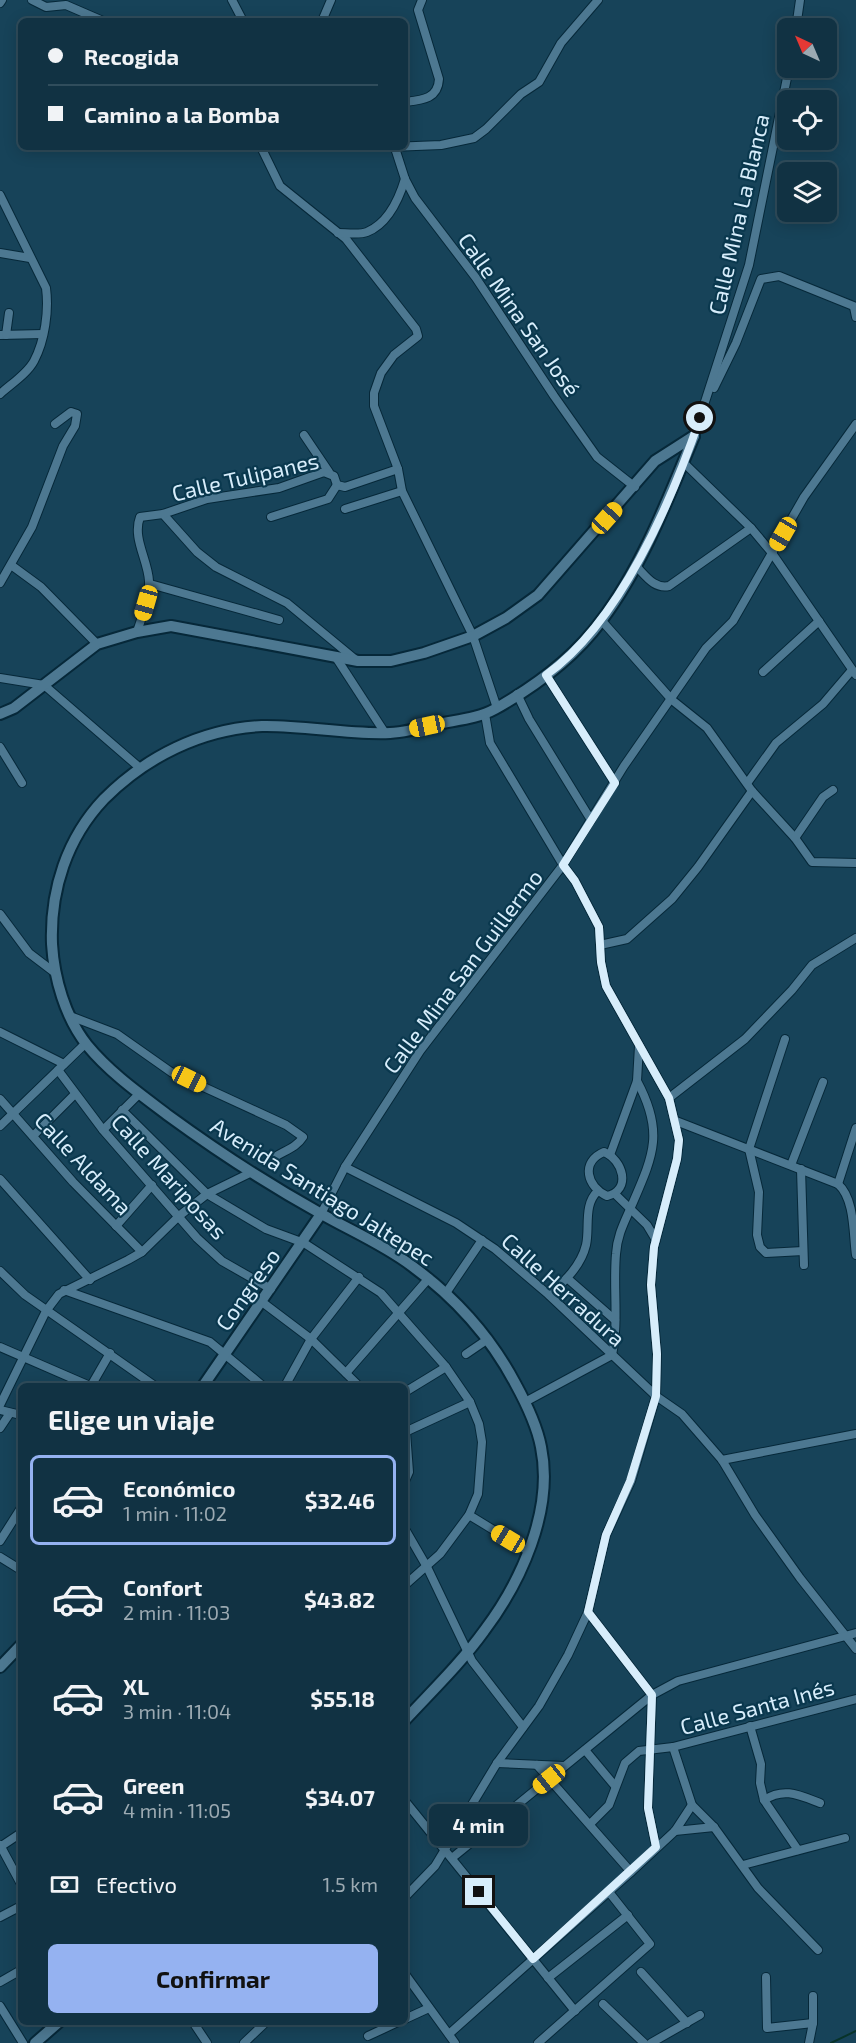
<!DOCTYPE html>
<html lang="es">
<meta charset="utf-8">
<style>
:root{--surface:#113243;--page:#1a3a4a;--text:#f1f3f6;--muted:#9caab2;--line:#304d5c;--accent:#95b2f1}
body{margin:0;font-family:"Exo 2",sans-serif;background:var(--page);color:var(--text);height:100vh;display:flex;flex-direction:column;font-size:22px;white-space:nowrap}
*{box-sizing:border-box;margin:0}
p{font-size:20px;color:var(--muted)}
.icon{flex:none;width:33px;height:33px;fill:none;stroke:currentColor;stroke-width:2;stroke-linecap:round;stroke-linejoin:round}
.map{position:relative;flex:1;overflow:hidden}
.drawer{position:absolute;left:18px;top:1383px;width:390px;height:642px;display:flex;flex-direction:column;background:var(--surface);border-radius:9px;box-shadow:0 3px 15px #0003,0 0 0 2px var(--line)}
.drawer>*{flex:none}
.banner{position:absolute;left:18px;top:18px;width:390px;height:132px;border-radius:9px;box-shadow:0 3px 15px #0003,0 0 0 2px var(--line);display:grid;align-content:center;height:132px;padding:0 30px;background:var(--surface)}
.needle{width:39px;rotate:316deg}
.tools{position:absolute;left:777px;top:18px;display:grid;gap:12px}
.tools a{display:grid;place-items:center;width:60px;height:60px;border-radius:9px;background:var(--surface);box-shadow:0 3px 15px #0003,0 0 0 2px var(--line);font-size:30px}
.end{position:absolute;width:27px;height:27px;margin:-14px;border:8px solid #d7edfb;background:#111;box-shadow:0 0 0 3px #111}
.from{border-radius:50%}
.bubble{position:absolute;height:42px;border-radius:9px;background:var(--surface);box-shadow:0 3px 15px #0003,0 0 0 2px var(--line);font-size:20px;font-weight:700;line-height:42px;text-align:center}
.car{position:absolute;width:18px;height:36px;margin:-18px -9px;border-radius:8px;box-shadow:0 0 4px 2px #0007;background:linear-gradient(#f5c518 24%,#345 0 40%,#f5c518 0 76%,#345 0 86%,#f5c518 0)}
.banner b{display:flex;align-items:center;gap:21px;height:57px;font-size:22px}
.banner b+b{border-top:2px solid var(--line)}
.banner i{width:15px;height:15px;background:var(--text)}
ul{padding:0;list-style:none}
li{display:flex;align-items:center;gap:18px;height:90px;margin:0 12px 9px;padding:0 18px;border:3px solid transparent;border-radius:9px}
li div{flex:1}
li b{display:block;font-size:22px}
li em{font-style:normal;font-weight:700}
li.active{border-color:var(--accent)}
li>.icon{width:54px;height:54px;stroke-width:1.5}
h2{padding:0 30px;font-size:27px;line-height:72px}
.pay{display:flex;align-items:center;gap:15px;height:66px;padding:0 30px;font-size:22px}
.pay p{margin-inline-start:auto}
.cta{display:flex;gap:12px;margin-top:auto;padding:12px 30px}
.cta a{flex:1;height:69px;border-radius:9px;background:var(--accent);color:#111;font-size:24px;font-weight:700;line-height:69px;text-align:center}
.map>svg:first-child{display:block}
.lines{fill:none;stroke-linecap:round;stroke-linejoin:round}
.stream{stroke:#083329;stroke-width:2}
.minor-casing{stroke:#062839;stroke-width:10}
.tertiary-casing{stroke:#062839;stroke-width:14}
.minor{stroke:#4d7891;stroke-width:8}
.tertiary{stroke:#4d7891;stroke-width:10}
.route{stroke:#d7edfb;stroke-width:8}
.labels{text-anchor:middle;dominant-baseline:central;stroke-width:4.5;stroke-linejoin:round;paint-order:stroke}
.street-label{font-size:22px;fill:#d7edfb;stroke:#0a384e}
</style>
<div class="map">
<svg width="856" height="2043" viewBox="0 0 856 2043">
<rect width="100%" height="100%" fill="#174359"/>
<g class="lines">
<polyline class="stream" points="831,2043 856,2031"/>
<g class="minor-casing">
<g id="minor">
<polyline points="32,0 46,7 66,5 103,21"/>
<polyline points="232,0 243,21"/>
<polyline points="0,3 2,0"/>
<polyline points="322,21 331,0"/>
<polyline points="796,28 800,0"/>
<path d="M405,102C422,100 438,99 439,79L418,10L422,0"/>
<polyline points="261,147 280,186 346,239 416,329 418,336 394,355 381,373 374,393 374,406 398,469 402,491 473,636 497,708"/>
<polyline points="391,147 441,145 474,138 486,129 521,94 539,82 561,43 598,0"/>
<polyline points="395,148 405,179 415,198 476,278 554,396 597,457 635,487"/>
<path d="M0,195L46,288C49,311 45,340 34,361C27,374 11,384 0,394"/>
<path d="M338,233C346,233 360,235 367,232C389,223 399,199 405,179"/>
<polyline points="0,253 30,258"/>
<polyline points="854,307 856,317"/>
<polyline points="0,335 43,334"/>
<polyline points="6,335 9,313"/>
<polyline points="714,388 736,343 761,279 779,276 856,307"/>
<polyline points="304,435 329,472"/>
<polyline points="694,436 749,265 789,68"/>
<polyline points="683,462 751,528 772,553 856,675"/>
<polyline points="337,485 345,487 398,469"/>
<polyline points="345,509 402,491"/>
<polyline points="163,514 197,552 216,567 287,603 356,660"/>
<polyline points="271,517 328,499 337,485"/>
<polyline points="11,565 41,587 97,644"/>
<path d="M636,566C646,576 654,589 669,586L751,528"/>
<polyline points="0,583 32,527 63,446 75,426 77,414 71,412 55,424"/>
<polyline points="150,584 279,620"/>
<polyline points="602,621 672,700 707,728 752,791 795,838 812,862 856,863"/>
<path d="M137,632C142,616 150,597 149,581C148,560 132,538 140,517L163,514L207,499L279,488L324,472L334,476L337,485"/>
<polyline points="337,659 385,733"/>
<polyline points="763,672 819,621"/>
<polyline points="546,675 615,783"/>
<polyline points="0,678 44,685 140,768"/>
<polyline points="517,694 529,719 591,820"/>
<polyline points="0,747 22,783"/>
<polyline points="748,782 776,743 823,704 852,670"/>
<polyline points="795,838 823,797 833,790"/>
<polyline points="0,914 29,953 54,972"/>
<polyline points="600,945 627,939 672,899 698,867 752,791"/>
<path d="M70,1016L117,1034L171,1072L286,1125L303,1137C295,1150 280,1151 268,1162"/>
<polyline points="0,1032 64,1064"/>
<polyline points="785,1039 749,1149 759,1192 757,1235 760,1247 766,1253 803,1251"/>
<polyline points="58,1070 103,1130 197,1238 222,1261 271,1289"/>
<polyline points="669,1098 745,1039 792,990 812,965 856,938"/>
<polyline points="0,1099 73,1182 142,1252"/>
<polyline points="122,1110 207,1194 266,1229 304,1243 381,1293 446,1367 470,1402 479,1424 482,1442 478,1494 469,1515 440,1554 405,1585"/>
<path d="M676,1121L838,1184C855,1199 853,1234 856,1255"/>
<polyline points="0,1126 86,1043"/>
<polyline points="103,1130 139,1094"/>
<polyline points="33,1136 75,1094"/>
<path d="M604,1152C623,1160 632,1190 607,1196C587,1187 580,1162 604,1152Z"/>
<polyline points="610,1155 637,1081 639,1046"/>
<polyline points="791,1165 823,1082"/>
<polyline points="345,1167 456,1223 495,1249 549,1295 656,1396 682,1414 722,1460 755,1515 800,1578 856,1649"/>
<polyline points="801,1169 804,1265"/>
<polyline points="0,1179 90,1280"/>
<polyline points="838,1184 856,1128"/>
<polyline points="615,1194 647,1225 656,1240"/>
<polyline points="321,1214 345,1167 420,1051 563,865 624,766 706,648 733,621 804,497 856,424"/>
<polyline points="116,1226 152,1185"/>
<polyline points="0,1271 25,1295 155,1386"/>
<polyline points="567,1278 615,1320"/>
<polyline points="64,1290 210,1342 263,1386"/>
<polyline points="446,1293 482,1240"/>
<path d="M549,1295C564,1282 581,1266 586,1245C590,1228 583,1204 598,1191"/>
<polyline points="262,1302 311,1339 359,1386"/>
<polyline points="0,1347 90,1386"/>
<polyline points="466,1354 488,1339"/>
<polyline points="346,1373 429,1278"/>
<polyline points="91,1386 110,1353"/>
<polyline points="285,1386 311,1339 359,1277"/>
<polyline points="405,1392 446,1367"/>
<path d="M525,1402L612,1355C619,1322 613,1288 616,1254C617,1236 624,1223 631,1207C653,1156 665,1133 637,1081"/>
<polyline points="0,1405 46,1311 59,1294 128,1260 142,1252 179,1216 207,1194 250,1173"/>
<polyline points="0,1410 21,1415"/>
<polyline points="0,1428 10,1413"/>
<polyline points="405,1432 470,1402"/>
<polyline points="722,1460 856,1434"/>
<polyline points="405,1481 409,1472 406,1432"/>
<polyline points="469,1515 528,1551"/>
<polyline points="405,1529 427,1567 472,1661 523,1727"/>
<polyline points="0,1541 21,1508"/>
<polyline points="0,1557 21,1570"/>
<polyline points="588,1612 652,1695 648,1808 656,1847"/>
<polyline points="750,1726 761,1764 760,1783 764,1800 798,1850"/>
<polyline points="673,1747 692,1805 714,1827 758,1888 818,1950"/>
<polyline points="585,1750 615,1786"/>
<polyline points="497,1763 564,1766"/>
<polyline points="537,1765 631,1872"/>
<path d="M764,1800C784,1787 799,1795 820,1803"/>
<polyline points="405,1801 575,2011"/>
<polyline points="590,1824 609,1805 625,1763 639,1751 673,1747 856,1699"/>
<polyline points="675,1831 714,1827"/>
<polyline points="0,1845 21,1884"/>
<polyline points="0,1847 21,1833"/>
<polyline points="452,1858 652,1695 678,1681 856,1633"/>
<polyline points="743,1865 845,1838"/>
<polyline points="405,1897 435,1866 497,1763 539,1706 568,1655 588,1612 606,1535 631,1481 656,1396 657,1354 651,1285 654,1247 677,1159 679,1140 669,1098 606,986 601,962 599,927 575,881 563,865 490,743 485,714"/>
<polyline points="0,1917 21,1906"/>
<polyline points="641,1972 687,2023"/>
<polyline points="405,1974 455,2043"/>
<polyline points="766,1977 767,2028 813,2023"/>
<polyline points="548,1978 628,1915"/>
<polyline points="0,1982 21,1970"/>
<polyline points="603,2004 644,2043"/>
<polyline points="0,2006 23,2043"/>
<polyline points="405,2019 429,2008"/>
<polyline points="193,2022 207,2043"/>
<polyline points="449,2034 631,1872 675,1831 692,1805"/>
<polyline points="368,2036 398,2022"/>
<polyline points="244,2043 266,2022"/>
<polyline points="538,2043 650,1944 609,1892"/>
<polyline points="651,2043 700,2015"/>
<polyline points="809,2043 813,2023 813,1996"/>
</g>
</g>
<g class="tertiary-casing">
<g id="tertiary">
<polyline points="0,714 14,708 97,644 137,632 171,626 358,661 391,661 424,653 473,636 506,618 538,595 655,461 694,436"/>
<polyline points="203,1386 321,1214"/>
<polyline points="0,1667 21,1645"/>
<path d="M405,1720C432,1691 461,1663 484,1631C521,1582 554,1510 541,1447C537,1426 526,1403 515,1383C490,1336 456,1298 412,1266C383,1244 349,1230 318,1212C266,1183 217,1151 169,1116C140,1094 110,1073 87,1045C65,1017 54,978 52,944C50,890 67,838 104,799C146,757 201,729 262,726C304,725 347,735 390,733C406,732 422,728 438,724C457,720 479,718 495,709C534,687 574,658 601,621C642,567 668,499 694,436"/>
<polyline points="35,2043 59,2022"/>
</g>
</g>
<use href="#minor" class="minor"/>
<use href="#tertiary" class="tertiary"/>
</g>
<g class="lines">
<path class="route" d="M479,1892L533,1959L656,1847L648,1808L652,1695L588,1612L606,1535L630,1481L656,1396L657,1354L651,1285L654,1247L677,1159L679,1140L669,1098L606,986L601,962L599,927L575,881L563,865L615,783L546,675C620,622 671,503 700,418"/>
</g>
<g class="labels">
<g class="street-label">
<text transform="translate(738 214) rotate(-77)">Calle Mina La Blanca</text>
<text transform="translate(520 314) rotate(55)">Calle Mina San José</text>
<text transform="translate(245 476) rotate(-13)">Calle Tulipanes</text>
<text transform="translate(462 971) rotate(-53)">Calle Mina San Guillermo</text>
<text transform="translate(84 1163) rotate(47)">Calle Aldama</text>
<text transform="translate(170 1176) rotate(48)">Calle Mariposas</text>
<text transform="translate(323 1191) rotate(32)">Avenida Santiago Jaltepec</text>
<text transform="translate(247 1289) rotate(-55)">Congreso</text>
<text transform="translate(564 1289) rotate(42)">Calle Herradura</text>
<text transform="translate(757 1706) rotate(-15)">Calle Santa Inés</text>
</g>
</g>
</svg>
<div class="tools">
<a><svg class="needle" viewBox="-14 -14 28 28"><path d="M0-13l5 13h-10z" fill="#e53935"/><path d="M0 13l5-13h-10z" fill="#9caab2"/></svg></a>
<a><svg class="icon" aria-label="locate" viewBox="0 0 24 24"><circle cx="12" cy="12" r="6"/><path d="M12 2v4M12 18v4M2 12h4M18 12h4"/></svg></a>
<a><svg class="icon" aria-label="layers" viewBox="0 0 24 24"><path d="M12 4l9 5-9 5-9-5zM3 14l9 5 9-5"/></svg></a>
</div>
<i class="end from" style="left:700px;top:418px"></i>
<i class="end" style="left:479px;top:1892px"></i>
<div class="bubble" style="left:429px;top:1804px;width:99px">4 min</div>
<i class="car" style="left:607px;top:518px;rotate:42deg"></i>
<i class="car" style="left:783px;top:534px;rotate:210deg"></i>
<i class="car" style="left:146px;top:603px;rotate:196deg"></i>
<i class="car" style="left:427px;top:726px;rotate:258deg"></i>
<i class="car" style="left:189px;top:1079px;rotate:116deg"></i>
<i class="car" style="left:508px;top:1539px;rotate:301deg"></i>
<i class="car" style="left:549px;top:1779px;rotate:231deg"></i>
<div class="banner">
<b><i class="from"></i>Recogida</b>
<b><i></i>Camino a la Bomba</b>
</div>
<section class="drawer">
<h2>Elige un viaje</h2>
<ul>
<li class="active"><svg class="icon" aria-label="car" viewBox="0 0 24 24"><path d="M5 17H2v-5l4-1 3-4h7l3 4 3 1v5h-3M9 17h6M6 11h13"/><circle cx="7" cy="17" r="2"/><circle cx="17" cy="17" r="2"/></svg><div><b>Económico</b><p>1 min · 11:02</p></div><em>$32.46</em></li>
<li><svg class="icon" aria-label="car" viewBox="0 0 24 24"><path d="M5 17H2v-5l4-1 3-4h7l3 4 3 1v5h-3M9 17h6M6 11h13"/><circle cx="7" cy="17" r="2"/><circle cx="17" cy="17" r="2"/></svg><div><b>Confort</b><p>2 min · 11:03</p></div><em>$43.82</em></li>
<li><svg class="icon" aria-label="car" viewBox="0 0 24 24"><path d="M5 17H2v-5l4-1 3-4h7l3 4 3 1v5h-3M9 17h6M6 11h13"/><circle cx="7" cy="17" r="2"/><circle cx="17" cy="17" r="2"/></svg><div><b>XL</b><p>3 min · 11:04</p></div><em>$55.18</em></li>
<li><svg class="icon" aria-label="car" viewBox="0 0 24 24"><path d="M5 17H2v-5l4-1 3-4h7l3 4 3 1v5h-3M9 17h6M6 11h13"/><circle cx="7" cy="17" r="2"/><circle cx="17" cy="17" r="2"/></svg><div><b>Green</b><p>4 min · 11:05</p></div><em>$34.07</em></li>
</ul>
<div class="pay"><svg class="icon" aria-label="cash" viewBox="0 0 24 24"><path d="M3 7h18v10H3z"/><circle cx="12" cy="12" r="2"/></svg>Efectivo<p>1.5 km</p></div>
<div class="cta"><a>Confirmar</a></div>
</section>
</div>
